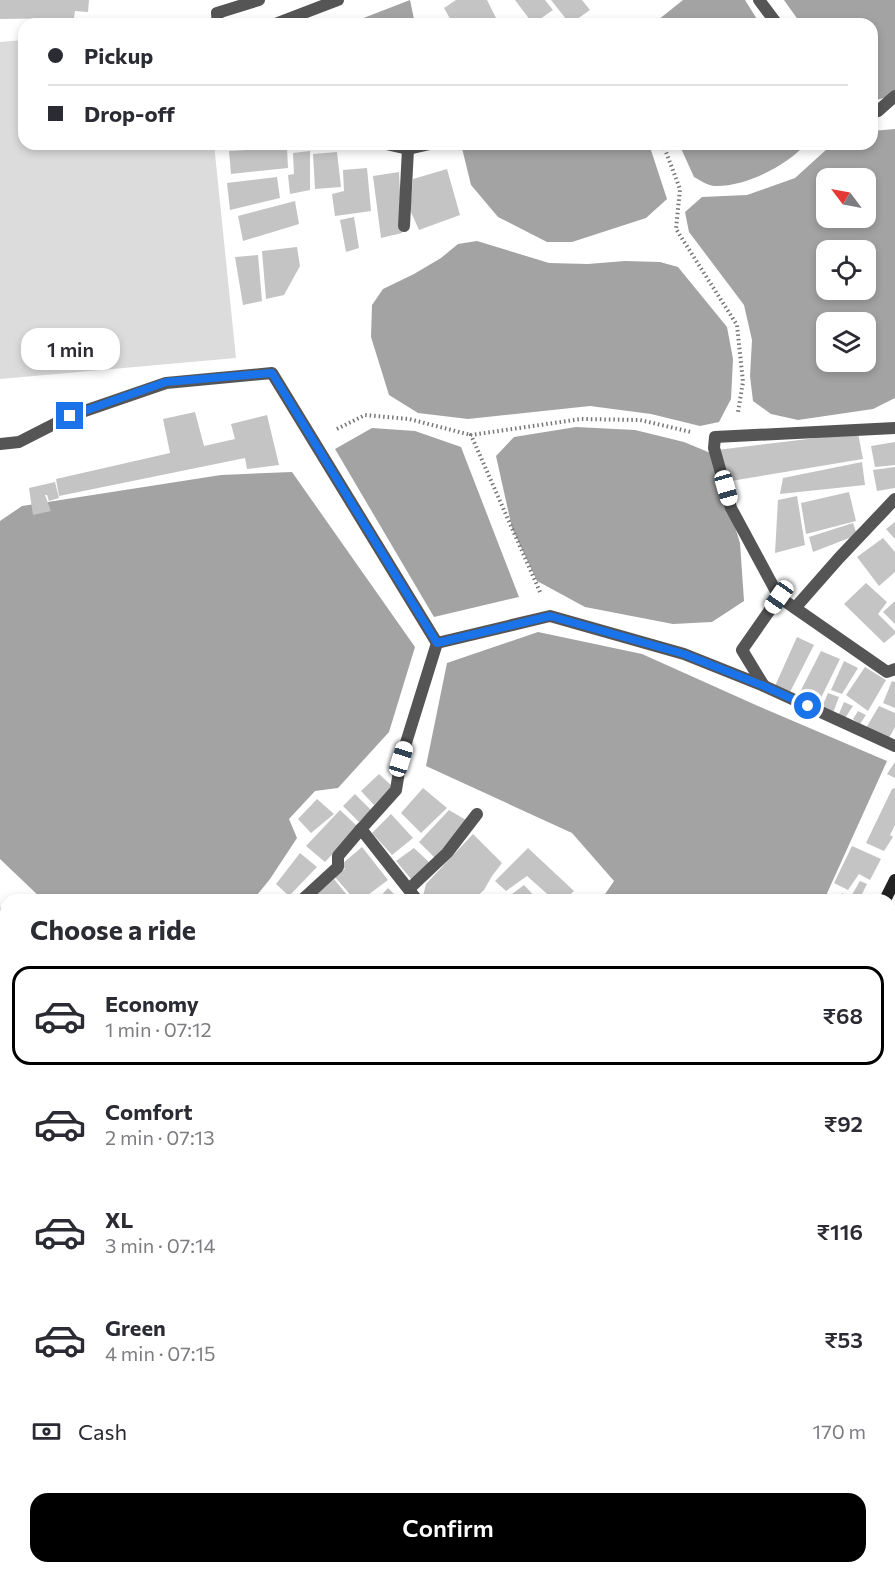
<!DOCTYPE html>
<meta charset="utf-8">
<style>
:root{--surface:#fff;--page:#f7f7f7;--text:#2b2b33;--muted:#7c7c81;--line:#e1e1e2;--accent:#000}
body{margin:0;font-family:Commissioner,sans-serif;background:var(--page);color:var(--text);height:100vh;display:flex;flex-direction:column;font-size:22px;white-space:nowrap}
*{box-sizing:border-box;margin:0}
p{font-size:20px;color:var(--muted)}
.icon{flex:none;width:33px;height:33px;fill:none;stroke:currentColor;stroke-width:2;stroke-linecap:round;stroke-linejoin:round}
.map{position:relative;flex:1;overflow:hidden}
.panel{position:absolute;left:0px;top:894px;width:896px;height:680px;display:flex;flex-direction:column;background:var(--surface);border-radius:18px 18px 0 0;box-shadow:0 3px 9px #0003}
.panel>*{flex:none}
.hud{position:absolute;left:18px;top:18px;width:860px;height:132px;border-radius:18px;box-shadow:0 3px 9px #0003;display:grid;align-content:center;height:132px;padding:0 30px;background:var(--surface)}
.needle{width:39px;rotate:302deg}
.tools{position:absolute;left:816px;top:168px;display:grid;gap:12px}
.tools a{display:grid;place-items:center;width:60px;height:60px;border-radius:12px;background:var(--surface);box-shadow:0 3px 9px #0003;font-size:30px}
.end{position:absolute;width:27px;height:27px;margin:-14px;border:8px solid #1a73e8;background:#fff;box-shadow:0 0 0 3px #fff}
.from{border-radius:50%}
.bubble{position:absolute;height:42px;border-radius:18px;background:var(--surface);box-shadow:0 3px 9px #0003;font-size:20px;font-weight:600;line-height:42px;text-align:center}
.car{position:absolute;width:18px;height:36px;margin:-18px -9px;border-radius:8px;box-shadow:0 0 4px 2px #0007;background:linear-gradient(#fff 24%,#345 0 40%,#fff 0 76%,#345 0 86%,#fff 0)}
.hud b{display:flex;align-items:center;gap:21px;height:57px;font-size:22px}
.hud b+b{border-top:2px solid var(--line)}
.hud i{width:15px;height:15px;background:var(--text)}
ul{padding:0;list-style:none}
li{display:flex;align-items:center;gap:18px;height:99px;margin:0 12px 9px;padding:0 18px;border:3px solid transparent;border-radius:18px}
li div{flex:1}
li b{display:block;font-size:22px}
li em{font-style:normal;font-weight:600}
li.selected{border-color:var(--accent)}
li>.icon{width:54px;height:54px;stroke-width:1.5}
h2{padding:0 30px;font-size:27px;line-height:72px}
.pay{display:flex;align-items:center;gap:15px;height:66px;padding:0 30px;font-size:22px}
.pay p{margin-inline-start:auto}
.action{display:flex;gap:12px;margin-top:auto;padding:12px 30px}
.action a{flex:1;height:69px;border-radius:18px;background:var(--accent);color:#fff;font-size:24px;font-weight:600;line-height:69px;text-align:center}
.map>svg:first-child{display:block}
.green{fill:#dcdcdc}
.water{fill:#a3a3a3;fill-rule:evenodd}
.building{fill:#c4c4c4}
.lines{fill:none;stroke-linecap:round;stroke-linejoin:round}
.path{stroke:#777;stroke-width:4;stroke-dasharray:1.5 3;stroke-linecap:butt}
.lane{stroke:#555;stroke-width:12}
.street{stroke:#555;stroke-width:12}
.secondary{stroke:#222;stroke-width:12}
.route{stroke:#1a73e8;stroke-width:8}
</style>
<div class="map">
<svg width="895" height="1573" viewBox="0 0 895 1573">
<rect width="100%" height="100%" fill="#fff"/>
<polygon class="green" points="24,40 24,144 214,144 236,358 0,379 0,42"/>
<g class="water">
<polygon points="410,0 415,24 348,24"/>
<polygon points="683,0 745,0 760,24 653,24"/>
<polygon points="784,0 895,0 895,95 872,101 872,24 801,24"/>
<path d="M895,129V398L873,409L798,420L771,414L753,401L750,376L752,340L744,305L689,232L685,212L702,197L747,195L795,178L827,149L838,144H872V131ZM826,178H866V218H826ZM826,250H866V290H826ZM826,322H866V362H826Z"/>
<polygon points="461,144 649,144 667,199 646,218 572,242 547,242 498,217 471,185"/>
<path d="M679,144H806C786,166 745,187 715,186C708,186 700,180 694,177Z"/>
<polygon points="477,241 549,263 588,264 625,261 660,262 678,267 727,327 733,359 731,399 719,422 700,426 651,414 590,406 468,419 418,413 389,395 371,337 372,305 383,289 414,274 441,258 458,244"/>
<polygon points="576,427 635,430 684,442 713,454 740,543 744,601 712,622 673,624 585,607 537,581 512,528 496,456 514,437"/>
<polygon points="372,428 415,431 461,447 519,597 434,617 335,449"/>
<polygon points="292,472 415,647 389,732 338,788 315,791 289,819 297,838 270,879 253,900 43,900 0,859 0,521 22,506 221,475"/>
<polygon points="538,632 642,654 758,706 887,761 824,900 601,900 614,881 572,833 426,766 447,663"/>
<polygon points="0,907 6,912 6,1156 2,1162 0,1162"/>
<polygon points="895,957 895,1021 890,1019 890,967"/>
<polygon points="890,1094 895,1095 895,1394 890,1398"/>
<polygon points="0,1215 6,1217 6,1361 0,1360"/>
<polygon points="657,1568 810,1568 811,1573 654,1573"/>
</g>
<g class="building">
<polygon points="0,0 89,0 88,12 75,11 74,18 0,19"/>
<polygon points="456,0 487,0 497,20 489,24 453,24 444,8"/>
<polygon points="515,0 545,0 553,10 533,24"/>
<polygon points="551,0 582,0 590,10 570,24"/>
<polygon points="287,148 288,168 231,174 229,151"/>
<polygon points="310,151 310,190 290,194 288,175 294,174 293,153"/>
<polygon points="337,152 341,187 315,189 313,154"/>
<polygon points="367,168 371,211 335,216 332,194 344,191 343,170"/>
<polygon points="447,169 460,215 419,230 410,210 413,179"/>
<polygon points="399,172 402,233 381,238 373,176"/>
<polygon points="277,177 280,198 230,210 227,183"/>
<polygon points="295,201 299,224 243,241 238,216"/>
<polygon points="354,217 359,248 346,252 340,220"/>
<polygon points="297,247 300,266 284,295 266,299 262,251"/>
<polygon points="258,255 262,301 243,305 235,257"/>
<polygon points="195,412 204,446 235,439 231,424 267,415 279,465 247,469 245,458 59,496 56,479 170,453 163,419"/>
<polygon points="858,433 863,459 725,482 717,450"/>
<polygon points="895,442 895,465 875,467 871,446"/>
<polygon points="862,462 865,485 780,494 783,478"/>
<polygon points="895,467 895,488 877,491 873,470"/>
<polygon points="55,482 59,498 49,501 47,495 45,495 51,511 33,515 29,488"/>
<polygon points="849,492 856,521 806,534 801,503"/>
<polygon points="797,496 805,545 775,553 778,500"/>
<polygon points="895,522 895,539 886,529"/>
<polygon points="853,523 857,535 813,552 809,537"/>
<polygon points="883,538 895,552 895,572 879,586 857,557"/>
<polygon points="866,583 887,602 878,614 895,631 895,634 884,643 844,604"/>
<polygon points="895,601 895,624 883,612"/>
<polygon points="797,637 814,645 790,692 775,686"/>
<polygon points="821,651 840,659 818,704 798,696"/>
<polygon points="844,661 858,668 842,694 831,690"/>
<polygon points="865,667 886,680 868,711 846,695"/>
<polygon points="892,681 895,682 895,708 883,703"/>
<polygon points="828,693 839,697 833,713 822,707"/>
<polygon points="844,702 853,706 845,718 838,716"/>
<polygon points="879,706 895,713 895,727 889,738 866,728"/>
<polygon points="858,711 866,715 860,724 853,719"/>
<polygon points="895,762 895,778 887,774"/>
<polygon points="379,774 392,786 374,805 361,791"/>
<polygon points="423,788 447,808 421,833 401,813"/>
<polygon points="895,788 895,825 890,835 893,837 884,851 866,843 892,789"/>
<polygon points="355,794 371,810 359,822 343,806"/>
<polygon points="317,799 334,814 311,833 298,819"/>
<polygon points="340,810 358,827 325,862 306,846"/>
<polygon points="449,810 466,820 435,858 419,842"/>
<polygon points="391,814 413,838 392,855 372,833"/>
<polygon points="473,834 502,863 492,876 484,890 473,900 428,900 423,896 426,884"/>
<polygon points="852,846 881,859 870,880 859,874 848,890 834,883"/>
<polygon points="362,847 388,880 361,900 355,900 334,876 345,869 342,864"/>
<polygon points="414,848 431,864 412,880 396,861"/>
<polygon points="528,848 574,891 564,900 554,900 527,876 506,891 495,881"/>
<polygon points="300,853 317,867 289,896 276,884"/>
<polygon points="334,879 351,900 310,900"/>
<polygon points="860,881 867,884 859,900 838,900 842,893 850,898"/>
<polygon points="524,885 538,900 504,900"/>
<polygon points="388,888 400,900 377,900"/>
<polygon points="890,1026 895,1028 895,1042 890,1040"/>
<polygon points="890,1068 895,1070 895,1088 890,1086"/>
<polygon points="0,1369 6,1370 4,1478 0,1477"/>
<polygon points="0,1497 6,1498 6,1567 0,1566"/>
<rect x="85" y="1568" width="15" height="5"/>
<polygon points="104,1568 141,1568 140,1573 103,1573"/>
<polygon points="150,1568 183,1568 182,1573 149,1573"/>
<polygon points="191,1568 280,1568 279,1573 190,1573"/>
<polygon points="535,1568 573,1568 588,1573 533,1573"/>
<polygon points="606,1568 626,1568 624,1573 604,1573"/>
</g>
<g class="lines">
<g class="path">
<polyline points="615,20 617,24"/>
<polyline points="663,144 680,189 676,229 737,325 743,382 738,412"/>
<polyline points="337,429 365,415 409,419 471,435"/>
<polyline points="540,592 471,435 581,419 640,420 691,432"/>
</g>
<g class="lane">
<polyline points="759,0 777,24"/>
<polyline points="218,24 217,13 259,0"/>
<polyline points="275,24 338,0"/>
<polyline points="872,112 878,111 895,96"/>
<polyline points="386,144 408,149 430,144"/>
<polyline points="404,226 408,149"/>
<polyline points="0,444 19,442 70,416 166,383 272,373 437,643"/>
<polyline points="779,597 731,508 714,448 715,437 895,428"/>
<polyline points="795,608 839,558 895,499"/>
<polyline points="764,686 742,650 779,597 887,672 895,669"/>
<polyline points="361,829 396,790 401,759 437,643 550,616 684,654 764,686 895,746"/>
<polyline points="409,889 447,853 477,814"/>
<polyline points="302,900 338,867 338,856 361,829 417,900"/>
<polyline points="0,1189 6,1191"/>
<polyline points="890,1420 895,1416"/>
<polyline points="0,1481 6,1482"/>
<polyline points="890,1510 895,1510"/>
<polyline points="598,1573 600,1568"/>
</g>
<polyline class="street" points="890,1046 895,1048"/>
<g class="secondary">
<polyline points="885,900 895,880"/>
<polyline points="504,1573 507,1568"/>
</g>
</g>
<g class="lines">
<polyline class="route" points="70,416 166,382 272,373 437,643 550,616 684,654 764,686 808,706"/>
</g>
</svg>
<div class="tools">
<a><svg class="needle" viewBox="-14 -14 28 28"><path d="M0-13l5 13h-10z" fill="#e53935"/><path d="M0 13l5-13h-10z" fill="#7c7c81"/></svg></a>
<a><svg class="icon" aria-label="locate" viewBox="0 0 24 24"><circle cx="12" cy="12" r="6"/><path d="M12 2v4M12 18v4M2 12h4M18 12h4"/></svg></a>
<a><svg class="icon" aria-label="layers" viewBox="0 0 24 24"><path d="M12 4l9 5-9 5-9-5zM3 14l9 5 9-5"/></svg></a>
</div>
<i class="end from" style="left:808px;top:706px"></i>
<i class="end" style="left:70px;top:416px"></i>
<div class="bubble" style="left:21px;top:328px;width:99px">1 min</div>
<i class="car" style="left:726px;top:488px;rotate:164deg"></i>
<i class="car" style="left:779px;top:597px;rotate:215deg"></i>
<i class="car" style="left:401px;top:759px;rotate:17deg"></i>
<div class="hud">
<b><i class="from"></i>Pickup</b>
<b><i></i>Drop-off</b>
</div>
<section class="panel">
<h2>Choose a ride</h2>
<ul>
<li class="selected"><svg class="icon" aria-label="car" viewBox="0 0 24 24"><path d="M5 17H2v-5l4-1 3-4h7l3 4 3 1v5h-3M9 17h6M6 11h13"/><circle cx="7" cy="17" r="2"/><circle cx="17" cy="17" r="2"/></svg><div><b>Economy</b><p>1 min · 07:12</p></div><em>₹68</em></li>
<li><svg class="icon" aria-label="car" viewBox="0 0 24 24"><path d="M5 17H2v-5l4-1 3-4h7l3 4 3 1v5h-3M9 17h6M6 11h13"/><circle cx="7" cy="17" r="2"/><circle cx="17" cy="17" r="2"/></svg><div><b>Comfort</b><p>2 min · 07:13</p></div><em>₹92</em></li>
<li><svg class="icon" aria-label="car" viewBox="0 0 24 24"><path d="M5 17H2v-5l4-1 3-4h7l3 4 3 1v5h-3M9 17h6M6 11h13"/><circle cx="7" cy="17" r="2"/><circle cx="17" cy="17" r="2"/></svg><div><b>XL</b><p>3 min · 07:14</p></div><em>₹116</em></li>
<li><svg class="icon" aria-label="car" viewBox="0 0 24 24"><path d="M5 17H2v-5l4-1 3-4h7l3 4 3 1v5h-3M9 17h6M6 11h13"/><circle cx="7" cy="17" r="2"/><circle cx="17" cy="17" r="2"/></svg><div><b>Green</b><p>4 min · 07:15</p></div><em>₹53</em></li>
</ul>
<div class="pay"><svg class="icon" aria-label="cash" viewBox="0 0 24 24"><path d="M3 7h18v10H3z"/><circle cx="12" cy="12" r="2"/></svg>Cash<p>170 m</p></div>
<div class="action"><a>Confirm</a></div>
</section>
</div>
